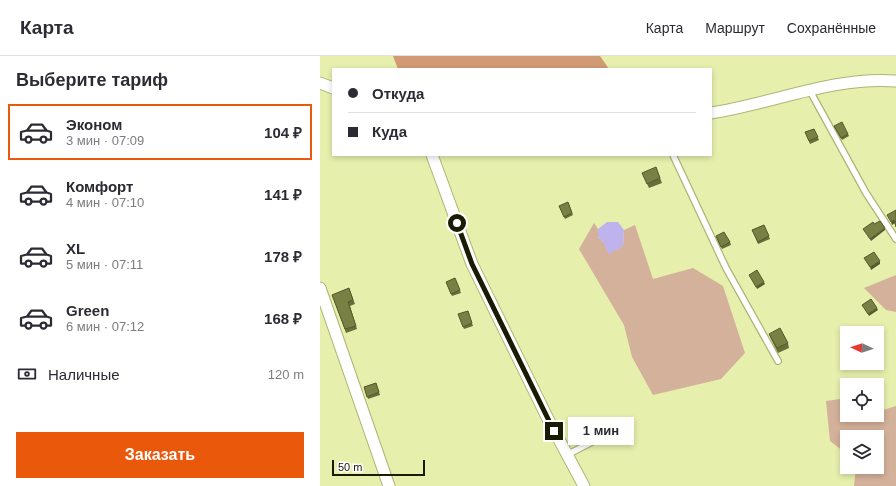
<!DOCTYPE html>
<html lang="ru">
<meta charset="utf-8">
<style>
:root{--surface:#fff;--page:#f7f7f7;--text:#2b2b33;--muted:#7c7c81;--line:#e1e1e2;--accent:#ea580c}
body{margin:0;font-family:Helvetica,sans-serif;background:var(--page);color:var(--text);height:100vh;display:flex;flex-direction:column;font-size:15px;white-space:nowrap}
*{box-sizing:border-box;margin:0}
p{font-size:13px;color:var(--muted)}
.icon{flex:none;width:22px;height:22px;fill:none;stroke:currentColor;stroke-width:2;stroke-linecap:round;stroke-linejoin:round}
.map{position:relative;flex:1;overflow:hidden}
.drawer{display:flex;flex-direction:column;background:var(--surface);width:320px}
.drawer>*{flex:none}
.hud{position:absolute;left:12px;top:12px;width:380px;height:88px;border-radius:0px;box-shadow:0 2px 6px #0003;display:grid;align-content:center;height:88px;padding:0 16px;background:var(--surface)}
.needle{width:26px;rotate:274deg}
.tools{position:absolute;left:520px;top:270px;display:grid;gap:8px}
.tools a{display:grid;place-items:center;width:44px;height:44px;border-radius:0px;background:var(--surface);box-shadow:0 2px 6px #0003;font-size:20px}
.scale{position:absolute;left:12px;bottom:10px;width:93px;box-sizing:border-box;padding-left:4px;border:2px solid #191b02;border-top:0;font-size:11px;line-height:14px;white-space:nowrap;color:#191b02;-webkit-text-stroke:3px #fff;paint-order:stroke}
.end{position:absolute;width:18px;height:18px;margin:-9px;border:5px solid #191b02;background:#fff;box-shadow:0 0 0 2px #fff}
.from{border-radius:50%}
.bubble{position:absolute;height:28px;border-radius:0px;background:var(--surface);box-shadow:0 2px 6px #0003;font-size:13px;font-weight:600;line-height:28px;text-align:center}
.hud b{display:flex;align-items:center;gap:14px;height:38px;font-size:15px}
.hud b+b{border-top:1px solid var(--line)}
.hud i{width:10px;height:10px;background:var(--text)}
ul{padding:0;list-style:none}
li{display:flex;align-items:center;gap:12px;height:56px;margin:0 8px 6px;padding:0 8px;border:2px solid transparent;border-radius:0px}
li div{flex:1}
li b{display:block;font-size:15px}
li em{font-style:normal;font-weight:600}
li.on{border-color:var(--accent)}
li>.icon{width:36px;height:36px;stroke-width:1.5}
h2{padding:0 16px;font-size:18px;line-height:48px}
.pay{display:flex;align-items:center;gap:10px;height:44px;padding:0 16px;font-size:15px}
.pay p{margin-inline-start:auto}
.action{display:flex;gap:8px;margin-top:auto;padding:8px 16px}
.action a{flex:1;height:46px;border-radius:0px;background:var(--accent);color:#fff;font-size:16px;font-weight:600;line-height:46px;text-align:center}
header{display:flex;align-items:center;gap:24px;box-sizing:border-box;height:56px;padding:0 20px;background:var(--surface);border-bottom:1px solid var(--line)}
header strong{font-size:19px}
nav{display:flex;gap:22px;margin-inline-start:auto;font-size:14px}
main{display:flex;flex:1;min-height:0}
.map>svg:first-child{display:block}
.green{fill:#d4b19a}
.forest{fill:#d19974}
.water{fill:#bfb3ee}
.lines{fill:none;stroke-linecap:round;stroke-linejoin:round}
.service-casing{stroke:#aeb575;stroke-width:8}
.minor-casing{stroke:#aeb575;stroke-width:13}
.service{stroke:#fff;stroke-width:5.5}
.minor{stroke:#fff;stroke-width:11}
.wall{fill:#686e3a}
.shaded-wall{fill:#555a2f}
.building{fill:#798043;stroke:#555a2f}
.route{stroke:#191b02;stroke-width:5}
</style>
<header>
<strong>Карта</strong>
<nav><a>Карта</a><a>Маршрут</a><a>Сохранённые</a></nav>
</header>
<main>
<section class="drawer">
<h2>Выберите тариф</h2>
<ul>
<li class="on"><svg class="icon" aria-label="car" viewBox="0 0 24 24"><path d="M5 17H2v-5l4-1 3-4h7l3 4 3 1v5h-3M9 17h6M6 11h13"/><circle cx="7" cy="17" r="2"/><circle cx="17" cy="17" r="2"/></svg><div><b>Эконом</b><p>3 мин · 07:09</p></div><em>104 ₽</em></li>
<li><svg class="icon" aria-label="car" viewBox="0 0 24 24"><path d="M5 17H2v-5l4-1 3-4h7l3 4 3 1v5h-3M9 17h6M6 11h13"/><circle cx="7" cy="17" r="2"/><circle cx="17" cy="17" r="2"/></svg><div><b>Комфорт</b><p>4 мин · 07:10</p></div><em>141 ₽</em></li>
<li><svg class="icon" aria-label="car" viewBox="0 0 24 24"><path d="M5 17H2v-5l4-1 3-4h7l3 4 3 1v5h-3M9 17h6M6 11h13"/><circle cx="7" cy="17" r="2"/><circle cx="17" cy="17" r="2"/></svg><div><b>XL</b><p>5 мин · 07:11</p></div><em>178 ₽</em></li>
<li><svg class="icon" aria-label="car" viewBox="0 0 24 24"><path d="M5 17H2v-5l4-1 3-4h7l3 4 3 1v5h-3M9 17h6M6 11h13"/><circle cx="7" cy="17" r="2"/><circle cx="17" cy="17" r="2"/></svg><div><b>Green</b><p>6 мин · 07:12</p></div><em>168 ₽</em></li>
</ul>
<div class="pay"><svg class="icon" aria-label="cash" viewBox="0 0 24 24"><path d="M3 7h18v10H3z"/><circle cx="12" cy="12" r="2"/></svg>Наличные<p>120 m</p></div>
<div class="action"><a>Заказать</a></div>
</section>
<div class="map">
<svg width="576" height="430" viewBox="0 0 576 430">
<rect width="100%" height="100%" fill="#e7efad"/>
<g class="green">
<polygon points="274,167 278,173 278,181 283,186 303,190 304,174 315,169 333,223 373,212 403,230 425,297 401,323 333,339 312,301 304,269 259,193"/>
<polygon points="576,219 576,256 566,254 544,232"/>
<polygon points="527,342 527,359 557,359 557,356 576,350 576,430 534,430 536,411 557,411 557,381 527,381 527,398 510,385 506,345"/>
</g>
<polygon class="forest" points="73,0 280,0 289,13 78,13"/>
<polygon class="water" points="287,166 298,166 304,174 303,190 289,198 283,186 278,181 278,173"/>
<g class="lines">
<g class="service-casing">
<g id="service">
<polyline points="490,35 546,137 576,183"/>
<polyline points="353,99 406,212 458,305"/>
<polyline points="247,399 308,367"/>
</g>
</g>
<g class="minor-casing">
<g id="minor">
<polyline points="0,27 13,32"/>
<path d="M391,57C452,48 513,20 576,25"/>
<polyline points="112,99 152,208 228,363 264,430"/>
<polyline points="0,232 69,430"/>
</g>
</g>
<use href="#service" class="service"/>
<use href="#minor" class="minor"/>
</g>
<g class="wall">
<polygon points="514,70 528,78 529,80 522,84"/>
<polygon points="494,73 499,84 490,88 485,76"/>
<polygon points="336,111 342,127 329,132 324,121"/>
<polygon points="248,146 253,159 245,163 239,150"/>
<polygon points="444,169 450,183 438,188 432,174"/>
<polygon points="396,180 410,186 411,189 402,193"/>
<polygon points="135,222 141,237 132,240 126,226"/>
<polygon points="29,232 35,248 30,250 37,273 26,277 12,239"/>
<polygon points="148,255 153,270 144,273 138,258"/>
<polygon points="449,278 468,287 469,292 458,297 451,283"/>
<polygon points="557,284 561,291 563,295 557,298"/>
<polygon points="56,327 60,339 48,343 44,331"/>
</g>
<g class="shaded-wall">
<polygon points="574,164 575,167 572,169 571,166"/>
<polygon points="565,172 565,174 551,185 550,183"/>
<polygon points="560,205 560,208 551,214 550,211"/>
<polygon points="444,226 445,228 437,233 436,231"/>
<polygon points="557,252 558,254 549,260 548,258"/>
</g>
<g class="building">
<polygon points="522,66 528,78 521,82 514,70"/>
<polygon points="494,73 498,81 489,85 485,76"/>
<polygon points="336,111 340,122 327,128 322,117"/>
<polygon points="248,146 252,157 244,161 239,150"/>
<polygon points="576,154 576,171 574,164 571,166 567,159"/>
<polygon points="560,165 565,172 550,183 543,173 553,166 554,168"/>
<polygon points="444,169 449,180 438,186 432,174"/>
<polygon points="404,176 410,186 401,191 396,180"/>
<polygon points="554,196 560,205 550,211 544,202"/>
<polygon points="437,214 444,226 436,231 429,219"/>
<polygon points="135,222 140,234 131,238 126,226"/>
<polygon points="29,232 33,244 28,246 36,270 25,273 12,239"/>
<polygon points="551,243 557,252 548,258 542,249"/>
<polygon points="148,255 152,267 143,271 138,258"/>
<polygon points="460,272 468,287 457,292 449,278"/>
<polygon points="557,284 561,291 557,293"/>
<polygon points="56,327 59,336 47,341 44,331"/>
</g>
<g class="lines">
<polyline class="route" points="137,167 152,208 234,375"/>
</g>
</svg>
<div class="tools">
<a><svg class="needle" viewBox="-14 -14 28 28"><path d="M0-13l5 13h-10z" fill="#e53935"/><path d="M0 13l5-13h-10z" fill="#7c7c81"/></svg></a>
<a><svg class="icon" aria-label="locate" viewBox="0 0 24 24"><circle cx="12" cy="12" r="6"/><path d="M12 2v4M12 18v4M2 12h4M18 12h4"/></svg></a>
<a><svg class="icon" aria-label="layers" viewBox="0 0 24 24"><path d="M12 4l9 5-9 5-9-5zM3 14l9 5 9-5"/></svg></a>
</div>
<div class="scale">50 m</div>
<i class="end from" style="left:137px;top:167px"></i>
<i class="end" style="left:234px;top:375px"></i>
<div class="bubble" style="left:248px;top:361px;width:66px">1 мин</div>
<div class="hud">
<b><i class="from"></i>Откуда</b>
<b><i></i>Куда</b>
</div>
</div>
</main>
